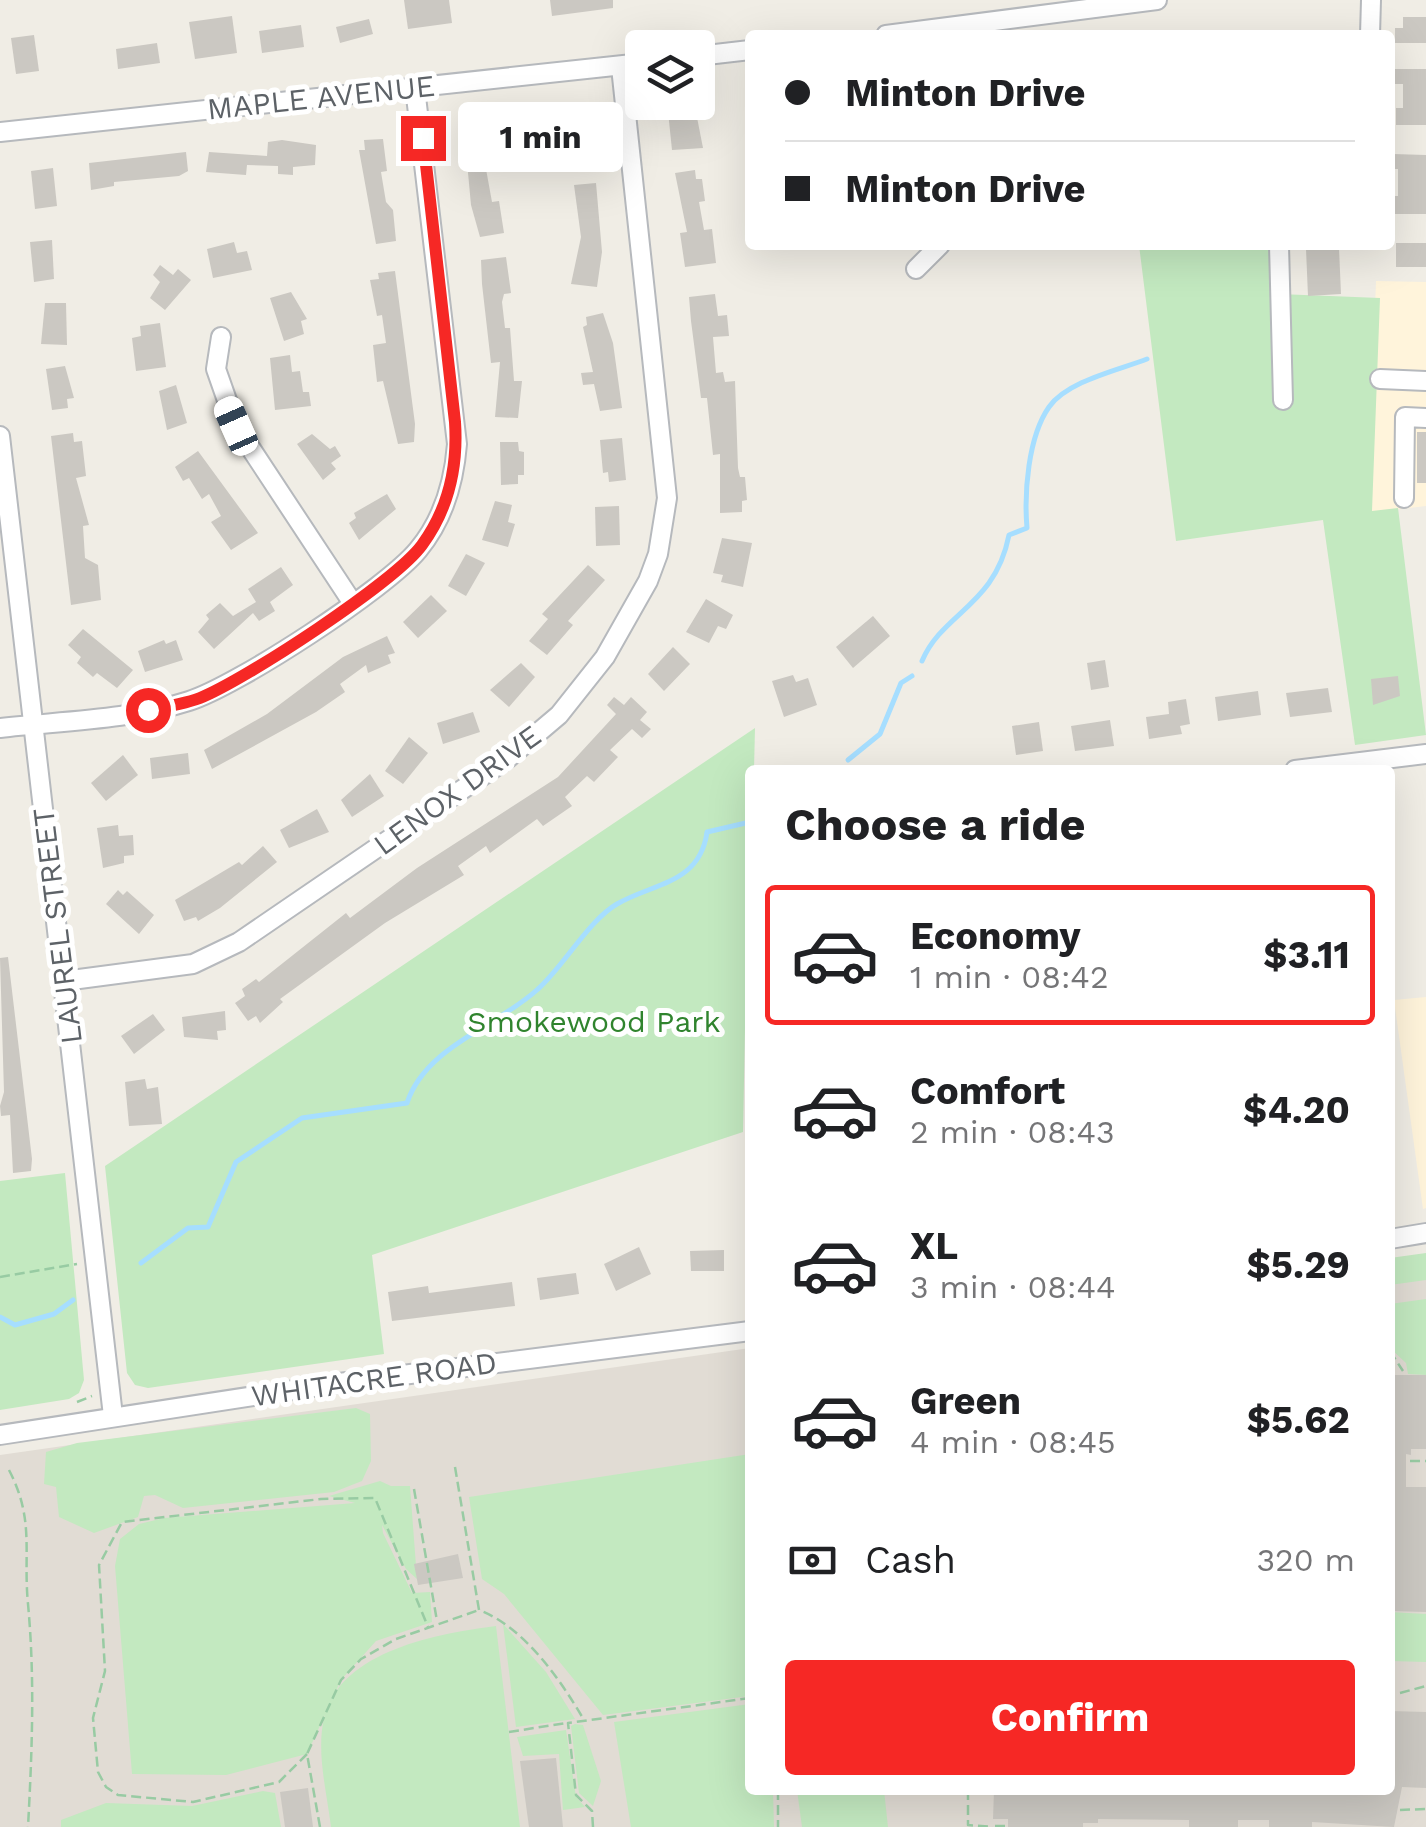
<!DOCTYPE html>
<meta charset="utf-8">
<style>
:root{--surface:#fff;--page:#f6f6f6;--text:#202124;--muted:#757577;--line:#e0e0e0;--accent:#f62825}
body{margin:0;font-family:"Work Sans",sans-serif;background:var(--page);color:var(--text);height:100vh;display:flex;flex-direction:column;font-size:38px;white-space:nowrap}
*{box-sizing:border-box;margin:0}
p{font-size:32px;color:var(--muted)}
.icon{flex:none;width:55px;height:55px;fill:none;stroke:currentColor;stroke-width:2;stroke-linecap:round;stroke-linejoin:round}
.map{position:relative;flex:1;overflow:hidden}
.side{position:absolute;left:745px;top:765px;width:650px;height:1030px;display:flex;flex-direction:column;background:var(--surface);border-radius:10px;box-shadow:0 10px 40px #0002}
.side>*{flex:none}
.guide{position:absolute;left:745px;top:30px;width:650px;height:220px;border-radius:10px;box-shadow:0 10px 40px #0002;display:grid;align-content:center;height:220px;padding:0 40px;background:var(--surface)}
.buttons{position:absolute;left:625px;top:30px;display:grid;gap:20px}
.buttons a{display:grid;place-items:center;width:90px;height:90px;border-radius:10px;background:var(--surface);box-shadow:0 10px 40px #0002;font-size:50px}
.end{position:absolute;width:45px;height:45px;margin:-22px;border:12px solid #f62825;background:#fff;box-shadow:0 0 0 5px #fff}
.from{border-radius:50%}
.bubble{position:absolute;height:70px;border-radius:10px;background:var(--surface);box-shadow:0 10px 40px #0002;font-size:32px;font-weight:700;line-height:70px;text-align:center}
.car{position:absolute;width:30px;height:60px;margin:-30px -15px;border-radius:12px;box-shadow:0 0 8px 2px #0007;background:linear-gradient(#fff 24%,#345 0 40%,#fff 0 76%,#345 0 86%,#fff 0)}
.guide b{display:flex;align-items:center;gap:35px;height:95px;font-size:38px}
.guide b+b{border-top:2px solid var(--line)}
.guide i{width:25px;height:25px;background:var(--text)}
ul{padding:0;list-style:none}
li{display:flex;align-items:center;gap:30px;height:140px;margin:0 20px 15px;padding:0 20px;border:5px solid transparent;border-radius:10px}
li div{flex:1}
li b{display:block;font-size:38px}
li em{font-style:normal;font-weight:700}
li.on{border-color:var(--accent)}
li>.icon{width:90px;height:90px;stroke-width:1.5}
h2{padding:0 40px;font-size:45px;line-height:120px}
.pay{display:flex;align-items:center;gap:25px;height:110px;padding:0 40px;font-size:38px}
.pay p{margin-inline-start:auto}
.button{display:flex;gap:20px;margin-top:auto;padding:20px 40px}
.button a{flex:1;height:115px;border-radius:10px;background:var(--accent);color:#fff;font-size:40px;font-weight:700;line-height:115px;text-align:center}
.map>svg:first-child{display:block}
.commercial{fill:#fff4db}
.education{fill:#e1dcd4}
.green{fill:#c3e9c0}
.lines{fill:none;stroke-linecap:round;stroke-linejoin:round}
.stream{stroke:#a6deff;stroke-width:5}
.building{fill:#cbc8c2}
.minor-casing{stroke:#b6b9bd;stroke-width:22}
.path{stroke:#98cba3;stroke-width:2.5;stroke-dasharray:10 5;stroke-linecap:butt}
.minor{stroke:#fff;stroke-width:18}
.route{stroke:#f62825;stroke-width:12}
.labels{text-anchor:middle;dominant-baseline:central;stroke-width:10;stroke-linejoin:round;paint-order:stroke}
.street-label{font-size:30px;fill:#5d6267;stroke:#fff}
.park-label{font-size:30px;fill:#30842e;stroke:#fff}
</style>
<div class="map">
<svg width="1426" height="1827" viewBox="0 0 1426 1827">
<rect width="100%" height="100%" fill="#f0ede5"/>
<g class="commercial">
<polygon points="1376,281 1426,282 1426,506 1368,513"/>
<polygon points="1426,997 1426,1208 1423,1209 1394,1000"/>
</g>
<polygon class="education" points="1426,1254 1426,1827 0,1827 0,1455 750,1348 750,1790 1390,1790 1390,1259"/>
<g class="green">
<polygon points="1139,245 1280,245 1279,294 1380,298 1372,511 1398,508 1426,735 1355,745 1323,520 1176,541"/>
<polygon points="755,728 754,770 750,770 743,1132 372,1255 384,1354 148,1388 135,1385 127,1373 105,1166"/>
<polygon points="65,1173 84,1380 79,1393 69,1399 0,1410 0,1181"/>
<polygon points="1426,1253 1426,1280 1390,1285 1390,1258"/>
<polygon points="1426,1299 1426,1375 1408,1374 1406,1363 1390,1348 1390,1304"/>
<polygon points="356,1408 370,1414 371,1461 362,1481 334,1492 183,1508 155,1495 144,1496 138,1517 94,1533 59,1517 56,1487 44,1484 46,1452 77,1443"/>
<polygon points="750,1454 750,1696 603,1715 504,1594 482,1579 469,1497"/>
<polygon points="380,1481 391,1486 410,1486 417,1579 406,1569 382,1525 383,1533 412,1593 430,1592 432,1622 376,1641 341,1680 307,1754 226,1775 132,1774 115,1566 120,1539 139,1524 164,1518 355,1503 329,1496"/>
<polygon points="1390,1612 1426,1614 1426,1662 1390,1661"/>
<polygon points="503,1624 546,1672 575,1719 516,1727"/>
<path d="M496,1626L520,1827H331C327,1793 316,1753 324,1718C340,1650 441,1633 496,1626Z"/>
<polygon points="750,1704 750,1790 773,1790 774,1827 631,1827 614,1722"/>
<polygon points="575,1724 583,1725 601,1781 593,1806 579,1793 571,1726"/>
<polygon points="566,1730 576,1797 585,1807 563,1810 559,1754 523,1756 517,1737"/>
<polygon points="797,1790 884,1790 888,1827 802,1827"/>
<polygon points="263,1791 275,1793 281,1827 61,1827 61,1820 106,1803 192,1806"/>
</g>
<g class="lines">
<g class="stream">
<path d="M922,661C943,612 995,606 1009,535L1027,528C1024,493 1028,437 1049,407C1067,381 1119,370 1147,359"/>
<polyline points="848,760 880,734 901,683 912,676"/>
<polyline points="823,770 824,769"/>
<path d="M141,1263L188,1228L208,1227L236,1162L302,1118L407,1103C426,1046 497,1027 538,989C563,967 589,920 617,904C653,883 700,884 707,832L750,822"/>
<polyline points="0,1317 15,1325 54,1314 73,1300"/>
</g>
</g>
<g class="building">
<polygon points="404,0 449,0 452,23 408,29"/>
<polygon points="550,0 613,0 613,8 552,16"/>
<polygon points="232,16 237,53 195,59 189,22"/>
<polygon points="1403,17 1426,17 1426,43 1395,43 1395,28 1403,28"/>
<polygon points="369,19 373,34 340,43 336,27"/>
<polygon points="301,25 304,47 262,53 259,31"/>
<polygon points="34,35 39,71 16,74 11,38"/>
<polygon points="157,43 160,63 118,69 116,49"/>
<polygon points="1395,69 1426,69 1426,125 1396,125 1396,108 1403,108 1403,84 1395,84"/>
<polygon points="667,102 694,102 703,148 672,150"/>
<polygon points="585,108 592,158 567,160 563,124 548,126 547,112"/>
<polygon points="492,115 498,167 486,169 492,202 499,201 504,233 480,237 471,205 463,119"/>
<polygon points="383,139 387,171 381,172 386,202 393,210 396,241 376,244 359,150 365,150 364,140"/>
<polygon points="282,140 316,145 315,165 293,167 293,175 278,174 278,166 247,165 246,175 206,172 209,152 267,156 268,142"/>
<polygon points="186,152 188,171 179,176 114,182 114,186 91,190 89,163"/>
<polygon points="1393,154 1426,155 1426,214 1391,214 1391,196 1398,196 1398,169 1392,169"/>
<polygon points="53,168 57,206 35,209 31,171"/>
<polygon points="695,170 696,179 702,179 705,201 699,202 704,230 712,229 716,263 685,267 680,233 687,232 675,173"/>
<polygon points="596,183 602,252 597,287 571,284 581,237 574,185"/>
<polygon points="52,240 54,279 34,282 30,242"/>
<polygon points="234,242 237,253 247,251 252,270 213,278 207,249"/>
<rect x="1396" y="243" width="30" height="24"/>
<polygon points="1339,248 1341,294 1308,296 1306,249"/>
<polygon points="506,257 511,293 504,294 502,302 505,328 510,328 514,381 522,381 518,418 495,417 500,362 491,363 482,284 481,260"/>
<polygon points="160,265 173,275 178,269 191,280 165,310 150,298 160,282 153,275"/>
<polygon points="395,271 415,424 414,442 398,444 383,381 377,382 373,345 386,343 382,315 377,316 370,280 379,279 378,273"/>
<polygon points="291,292 307,319 301,321 304,334 284,341 270,298"/>
<polygon points="715,294 718,316 727,315 729,336 713,337 716,373 723,372 725,382 735,381 738,468 740,477 745,477 747,500 742,501 742,512 720,513 720,454 713,455 707,398 701,398 691,321 689,297"/>
<polygon points="45,303 66,303 67,345 41,344"/>
<polygon points="603,313 613,343 622,408 600,411 594,384 583,385 581,373 593,372 583,327 587,325 586,317"/>
<polygon points="160,323 166,367 136,371 132,338 141,336 140,326"/>
<polygon points="290,355 292,372 300,371 303,392 309,392 311,406 275,410 270,358"/>
<polygon points="65,366 74,398 67,399 68,408 52,410 46,369"/>
<polygon points="176,385 187,423 167,430 159,391"/>
<rect x="1417" y="432" width="9" height="51"/>
<polygon points="73,433 74,442 82,441 86,476 76,478 89,525 83,526 85,558 98,565 101,600 71,605 51,436"/>
<polygon points="312,434 330,449 335,446 341,456 331,463 336,469 323,480 297,444"/>
<polygon points="622,438 626,480 609,482 608,472 603,473 600,440"/>
<polygon points="500,442 518,442 519,451 524,452 524,475 518,475 518,484 501,485"/>
<polygon points="198,451 258,533 231,550 211,522 221,516 209,494 202,499 189,478 183,481 175,467"/>
<polygon points="387,494 396,509 359,540 349,523 356,518 354,513"/>
<polygon points="495,501 512,505 508,522 515,524 508,547 482,540"/>
<polygon points="619,506 620,545 596,546 595,507"/>
<polygon points="722,538 752,543 743,587 721,582 723,575 713,573"/>
<polygon points="466,554 485,563 466,596 448,586"/>
<polygon points="588,565 605,580 568,621 573,625 547,655 529,641 548,619 542,614"/>
<polygon points="281,567 293,585 270,602 275,611 259,621 253,613 214,649 198,632 209,619 206,615 220,603 233,616 256,602 248,589"/>
<polygon points="431,595 447,611 418,638 403,622"/>
<polygon points="706,599 733,615 726,629 718,626 709,643 686,632"/>
<polygon points="873,616 890,636 853,668 836,647"/>
<polygon points="83,629 133,670 117,688 97,673 93,677 77,663 81,657 68,645"/>
<polygon points="387,636 395,653 388,655 391,663 368,673 366,665 340,684 345,692 316,712 212,769 204,750 267,714 343,657"/>
<polygon points="164,640 166,644 176,640 183,660 145,672 138,651"/>
<polygon points="673,647 690,664 664,691 648,674"/>
<polygon points="1105,660 1109,687 1091,690 1087,663"/>
<polygon points="521,663 535,677 509,707 490,690"/>
<polygon points="793,675 796,682 808,678 817,705 784,717 772,681"/>
<polygon points="1398,676 1400,696 1373,705 1371,679"/>
<polygon points="1328,688 1332,712 1290,717 1286,693"/>
<polygon points="1258,691 1261,715 1218,721 1215,697"/>
<polygon points="614,697 624,705 631,697 647,712 640,720 651,729 642,738 632,729 610,750 618,757 594,782 587,776 565,797 572,806 543,826 537,819 490,853 486,846 458,866 464,875 385,923 280,999 283,1002 260,1023 256,1016 248,1021 235,1003 245,996 242,989 256,979 259,982 346,913 350,918 417,868 558,777 616,714 607,705"/>
<polygon points="1186,699 1190,724 1180,726 1182,734 1149,739 1146,717 1169,714 1168,702"/>
<polygon points="473,712 480,732 443,744 437,723"/>
<polygon points="1110,720 1114,746 1075,751 1071,726"/>
<polygon points="1039,722 1043,751 1016,755 1012,726"/>
<polygon points="409,737 428,753 403,784 385,771"/>
<polygon points="188,753 190,774 152,779 150,758"/>
<polygon points="123,755 138,775 106,801 91,783"/>
<polygon points="370,774 384,796 352,817 341,800"/>
<polygon points="317,809 329,832 289,848 280,830"/>
<polygon points="118,825 119,836 133,835 134,855 124,856 124,863 103,868 97,828"/>
<polygon points="263,846 277,862 220,908 198,921 196,917 184,921 175,900 239,862 242,865"/>
<polygon points="118,890 123,895 127,891 154,915 139,934 106,904"/>
<polygon points="8,957 32,1159 31,1171 13,1173 10,1115 1,1116 0,1106 4,1092 0,958"/>
<polygon points="225,1011 226,1030 217,1031 218,1040 184,1037 182,1017"/>
<polygon points="153,1014 165,1030 134,1054 121,1036"/>
<polygon points="145,1079 147,1089 158,1087 162,1124 129,1126 125,1082"/>
<polygon points="639,1247 651,1274 616,1291 604,1264"/>
<polygon points="724,1250 724,1271 691,1271 690,1251"/>
<polygon points="576,1273 579,1294 540,1300 537,1278"/>
<polygon points="512,1282 515,1306 392,1321 388,1292 428,1286 429,1293"/>
<polygon points="1390,1375 1426,1375 1426,1449 1411,1449 1411,1455 1406,1454 1406,1487 1426,1487 1426,1612 1390,1611"/>
<polygon points="458,1554 463,1578 418,1585 414,1564"/>
<polygon points="1390,1711 1426,1712 1426,1788 1402,1787 1394,1827 1312,1822 1312,1827 1269,1827 1269,1820 1238,1820 1238,1827 1189,1827 1189,1820 1098,1819 1098,1823 1083,1823 1083,1827 1008,1827 1008,1819 993,1819 994,1790 1390,1790"/>
<polygon points="556,1758 563,1827 529,1827 520,1761"/>
<polygon points="308,1788 313,1827 285,1827 280,1792"/>
</g>
<g class="lines">
<g class="minor-casing">
<g id="minor">
<polyline points="886,35 1157,0"/>
<polyline points="1370,35 1371,0"/>
<polyline points="698,56 750,50"/>
<polyline points="0,132 642,63"/>
<polyline points="1279,245 1283,400"/>
<polyline points="916,269 940,245"/>
<polyline points="221,337 216,369 236,426 352,602"/>
<polyline points="1380,379 1426,381"/>
<polyline points="0,436 113,1416"/>
<polyline points="1404,498 1405,417 1426,418"/>
<path d="M0,728C62,721 130,720 189,701C237,686 387,588 418,550C443,520 454,483 457,444L415,88"/>
<polyline points="1295,770 1426,754"/>
<polyline points="64,981 193,964 239,942 507,759 559,715 605,657 648,581 658,554 667,498 621,67"/>
<polyline points="1390,1239 1426,1233"/>
<polyline points="0,1435 339,1383 750,1331"/>
</g>
</g>
<g class="path">
<polyline points="0,1277 77,1264"/>
<polyline points="1390,1351 1403,1371"/>
<polyline points="77,1402 92,1396"/>
<polyline points="1410,1461 1426,1461"/>
<path d="M455,1467L479,1610C524,1627 560,1679 584,1720"/>
<path d="M9,1470C35,1520 23,1552 28,1604C35,1679 32,1752 28,1827"/>
<polyline points="414,1489 437,1621"/>
<polyline points="1400,1693 1426,1686"/>
<polyline points="509,1732 566,1723"/>
<polyline points="307,1754 279,1782 193,1802 118,1795 106,1787 98,1772 93,1718 105,1671 99,1565 122,1522 321,1499 375,1498 428,1627"/>
<polyline points="778,1790 778,1827"/>
<polyline points="968,1790 968,1825 993,1827"/>
<polyline points="1400,1810 1426,1809"/>
<polyline points="995,1826 1008,1826"/>
<polyline points="320,1827 307,1754 341,1680 361,1659 396,1639 479,1610"/>
<polyline points="593,1827 592,1811 576,1795 568,1723 750,1698"/>
</g>
<use href="#minor" class="minor"/>
</g>
<g class="lines">
<path class="route" d="M148,710C166,707 184,704 200,698C245,680 395,582 422,545C449,508 458,467 455,422L423,138"/>
</g>
<g class="labels">
<g class="street-label">
<text transform="translate(321 97) rotate(-6)">MAPLE AVENUE</text>
<text transform="translate(457 790) rotate(-36)">LENOX DRIVE</text>
<text transform="translate(57 926) rotate(-97)">LAUREL STREET</text>
<text transform="translate(374 1379) rotate(-8)">WHITACRE ROAD</text>
</g>
<g class="park-label">
<text x="594" y="1021">Smokewood Park</text>
</g>
</g>
</svg>
<div class="buttons">
<a><svg class="icon" aria-label="layers" viewBox="0 0 24 24"><path d="M12 4l9 5-9 5-9-5zM3 14l9 5 9-5"/></svg></a>
</div>
<i class="end from" style="left:148px;top:710px"></i>
<i class="end" style="left:423px;top:138px"></i>
<div class="bubble" style="left:458px;top:102px;width:165px">1 min</div>
<i class="car" style="left:236px;top:426px;rotate:336deg"></i>
<div class="guide">
<b><i class="from"></i>Minton Drive</b>
<b><i></i>Minton Drive</b>
</div>
<section class="side">
<h2>Choose a ride</h2>
<ul>
<li class="on"><svg class="icon" aria-label="car" viewBox="0 0 24 24"><path d="M5 17H2v-5l4-1 3-4h7l3 4 3 1v5h-3M9 17h6M6 11h13"/><circle cx="7" cy="17" r="2"/><circle cx="17" cy="17" r="2"/></svg><div><b>Economy</b><p>1 min · 08:42</p></div><em>$3.11</em></li>
<li><svg class="icon" aria-label="car" viewBox="0 0 24 24"><path d="M5 17H2v-5l4-1 3-4h7l3 4 3 1v5h-3M9 17h6M6 11h13"/><circle cx="7" cy="17" r="2"/><circle cx="17" cy="17" r="2"/></svg><div><b>Comfort</b><p>2 min · 08:43</p></div><em>$4.20</em></li>
<li><svg class="icon" aria-label="car" viewBox="0 0 24 24"><path d="M5 17H2v-5l4-1 3-4h7l3 4 3 1v5h-3M9 17h6M6 11h13"/><circle cx="7" cy="17" r="2"/><circle cx="17" cy="17" r="2"/></svg><div><b>XL</b><p>3 min · 08:44</p></div><em>$5.29</em></li>
<li><svg class="icon" aria-label="car" viewBox="0 0 24 24"><path d="M5 17H2v-5l4-1 3-4h7l3 4 3 1v5h-3M9 17h6M6 11h13"/><circle cx="7" cy="17" r="2"/><circle cx="17" cy="17" r="2"/></svg><div><b>Green</b><p>4 min · 08:45</p></div><em>$5.62</em></li>
</ul>
<div class="pay"><svg class="icon" aria-label="cash" viewBox="0 0 24 24"><path d="M3 7h18v10H3z"/><circle cx="12" cy="12" r="2"/></svg>Cash<p>320 m</p></div>
<div class="button"><a>Confirm</a></div>
</section>
</div>
